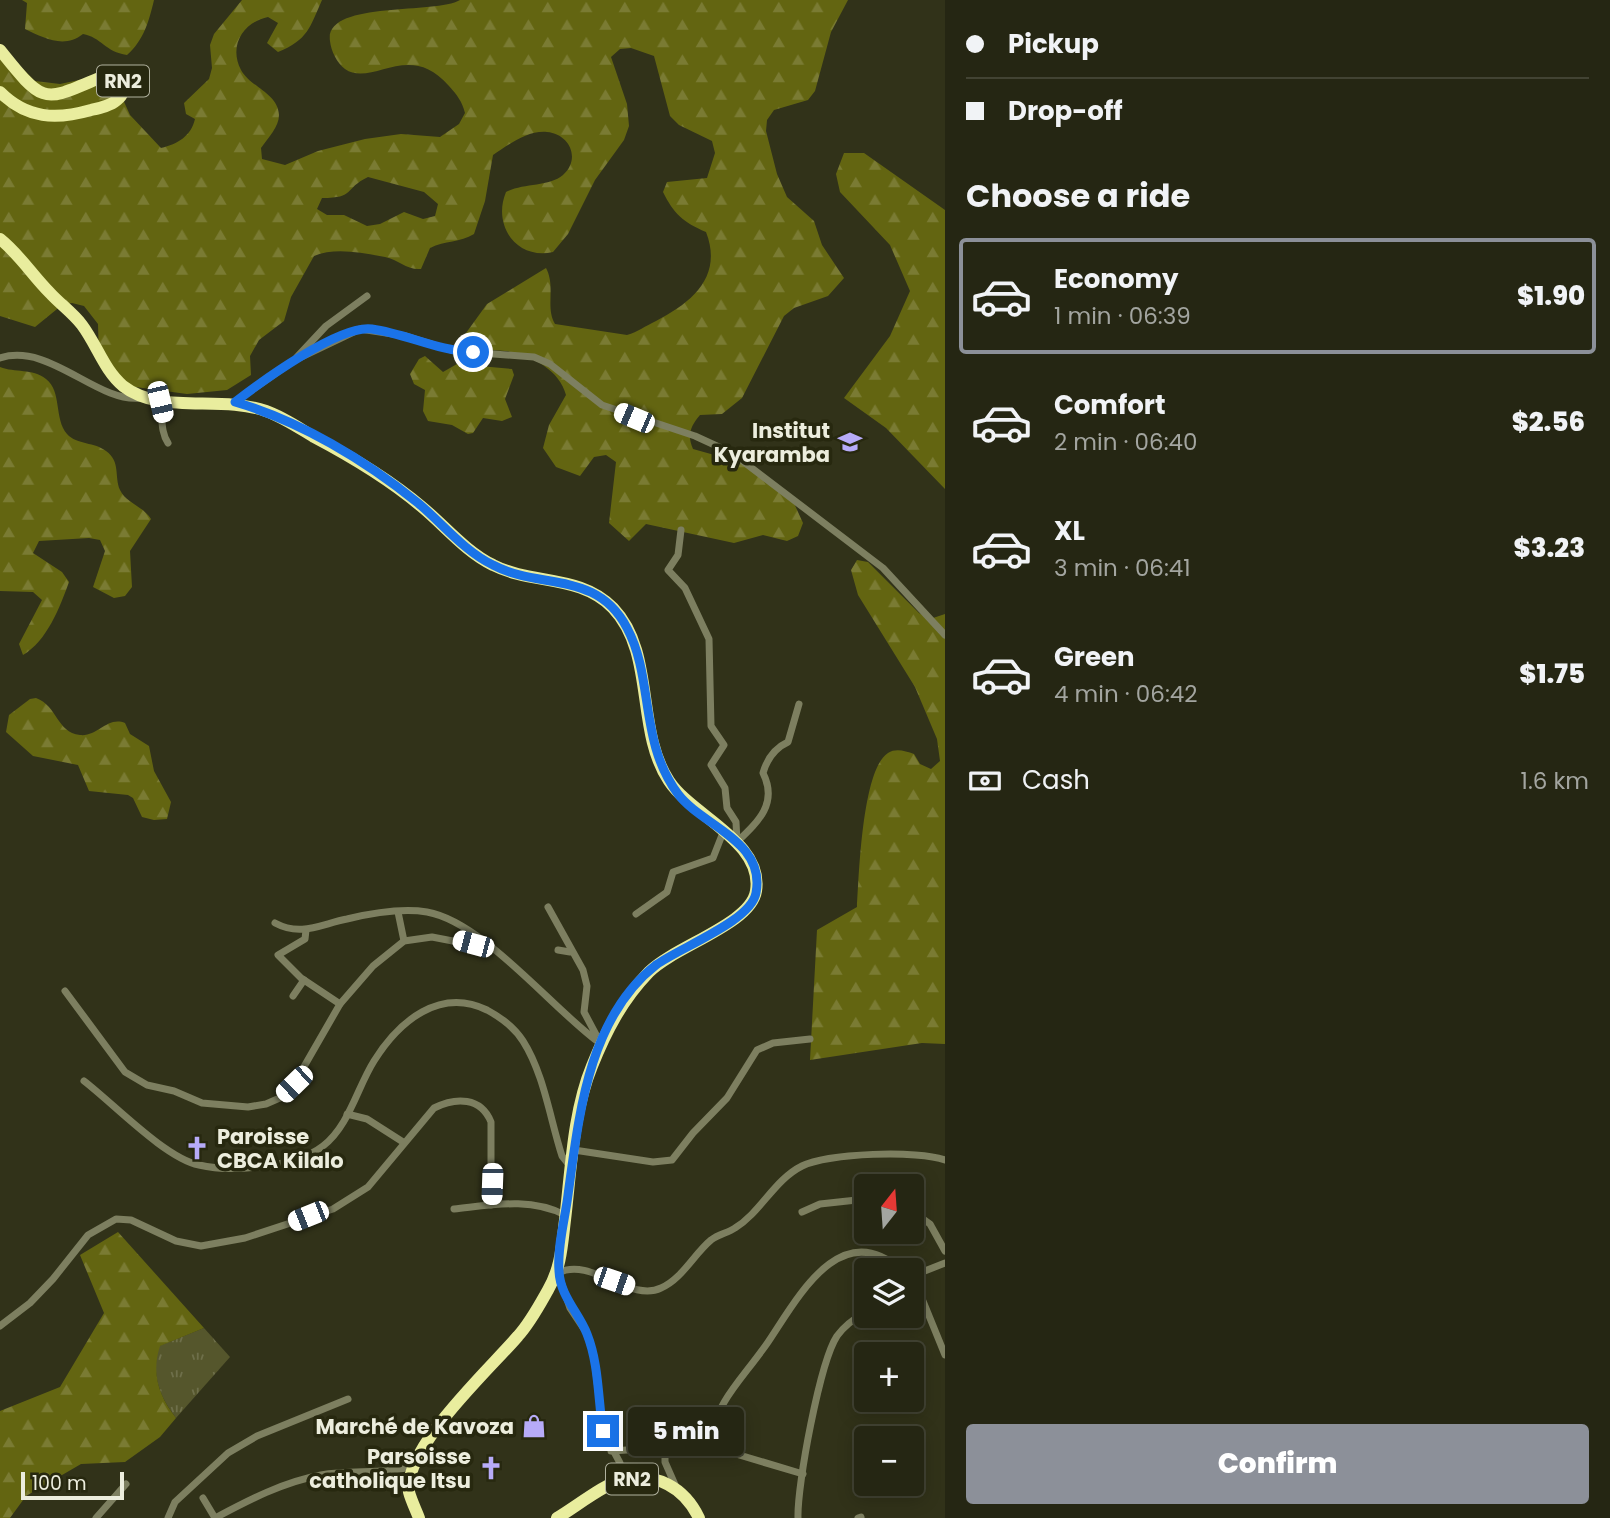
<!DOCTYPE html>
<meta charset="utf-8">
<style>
:root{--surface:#252613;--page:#2d2e1c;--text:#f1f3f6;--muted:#a3a5a0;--line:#424333;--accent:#8c9099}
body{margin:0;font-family:Poppins,sans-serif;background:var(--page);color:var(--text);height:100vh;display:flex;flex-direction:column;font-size:26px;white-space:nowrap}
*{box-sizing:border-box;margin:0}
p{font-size:23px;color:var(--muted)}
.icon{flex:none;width:38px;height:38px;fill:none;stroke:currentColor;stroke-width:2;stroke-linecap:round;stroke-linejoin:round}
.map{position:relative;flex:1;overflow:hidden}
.details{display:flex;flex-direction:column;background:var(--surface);width:665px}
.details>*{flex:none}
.guide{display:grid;align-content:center;height:154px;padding:0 21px;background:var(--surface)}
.needle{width:46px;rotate:17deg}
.controls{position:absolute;left:854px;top:1174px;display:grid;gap:14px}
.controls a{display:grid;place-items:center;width:70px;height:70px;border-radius:7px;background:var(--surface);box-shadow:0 4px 18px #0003,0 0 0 2px var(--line);font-size:35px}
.scale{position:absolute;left:21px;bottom:18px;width:103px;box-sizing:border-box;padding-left:7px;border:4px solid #eceddd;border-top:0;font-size:19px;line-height:24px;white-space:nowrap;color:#eceddd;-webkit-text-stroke:5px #27280f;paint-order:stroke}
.end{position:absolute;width:32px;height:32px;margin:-16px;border:9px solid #1a73e8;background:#fff;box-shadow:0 0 0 4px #fff}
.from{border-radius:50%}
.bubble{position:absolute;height:49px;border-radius:7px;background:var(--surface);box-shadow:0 4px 18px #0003,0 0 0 2px var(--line);font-size:23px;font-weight:800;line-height:49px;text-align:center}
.car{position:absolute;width:21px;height:42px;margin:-21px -10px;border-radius:9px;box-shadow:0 0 5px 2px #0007;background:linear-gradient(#fff 24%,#345 0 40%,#fff 0 76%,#345 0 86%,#fff 0)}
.guide b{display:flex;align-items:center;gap:24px;height:66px;font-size:26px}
.guide b+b{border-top:2px solid var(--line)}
.guide i{width:18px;height:18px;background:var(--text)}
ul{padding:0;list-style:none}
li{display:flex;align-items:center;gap:21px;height:116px;margin:0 14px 10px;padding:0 7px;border:4px solid transparent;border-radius:7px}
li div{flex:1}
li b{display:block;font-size:26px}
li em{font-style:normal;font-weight:800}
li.selected{border-color:var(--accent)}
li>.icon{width:63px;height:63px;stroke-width:1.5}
h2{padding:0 21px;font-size:32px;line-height:84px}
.pay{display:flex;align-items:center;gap:18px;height:77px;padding:0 21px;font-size:26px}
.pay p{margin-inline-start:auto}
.button{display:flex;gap:14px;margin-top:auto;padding:14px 21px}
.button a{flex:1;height:80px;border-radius:7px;background:var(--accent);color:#fff;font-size:28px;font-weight:800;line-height:80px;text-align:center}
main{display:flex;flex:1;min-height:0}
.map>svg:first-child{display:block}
.grass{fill:url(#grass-tufts)}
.forest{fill:url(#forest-firs);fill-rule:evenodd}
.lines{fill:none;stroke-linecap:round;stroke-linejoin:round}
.street{stroke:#7d7f60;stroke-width:7}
.highway{stroke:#e9ed9e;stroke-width:12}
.route{stroke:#1a73e8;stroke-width:9}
.labels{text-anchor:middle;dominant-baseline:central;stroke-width:7;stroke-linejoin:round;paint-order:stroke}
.shield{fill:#27280f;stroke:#b1b29f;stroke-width:2}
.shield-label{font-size:19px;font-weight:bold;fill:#eceddd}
.poi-label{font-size:21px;font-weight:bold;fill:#eceddd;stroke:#27280f;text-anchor:end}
</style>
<main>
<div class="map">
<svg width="945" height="1518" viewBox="0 0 945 1518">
<defs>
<pattern id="grass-tufts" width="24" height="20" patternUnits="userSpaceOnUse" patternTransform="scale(1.75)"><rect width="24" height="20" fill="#55562c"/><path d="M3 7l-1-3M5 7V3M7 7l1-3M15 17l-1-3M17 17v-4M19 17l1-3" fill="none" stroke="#6e6f4a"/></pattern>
<pattern id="forest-firs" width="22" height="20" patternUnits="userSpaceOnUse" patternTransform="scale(1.75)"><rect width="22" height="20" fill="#636511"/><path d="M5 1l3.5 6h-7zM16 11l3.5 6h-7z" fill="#7a7b33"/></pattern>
</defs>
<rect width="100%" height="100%" fill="#313219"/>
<path class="grass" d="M204,1328L230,1357L176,1418C159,1396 151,1374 159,1346Z"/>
<g class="forest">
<path d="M22,0H154C149,21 144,40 127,55C105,52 101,37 83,34C64,49 44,38 25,29L27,3Z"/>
<path d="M242,0H322C310,27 308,40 278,52L267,43L278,23L268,17C244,22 228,45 241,70C250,87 278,93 279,115C279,127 268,138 261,148L262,159L285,165L318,151L365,139L401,134L440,137L459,124L465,113C462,101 457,95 449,86C409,39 372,88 345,69C337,63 331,51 330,41C324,0 435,15 460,0H848L831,32L815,91L808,100L774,110L767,120L766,131L777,174L787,197L814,221L822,245L844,278L828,296L794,308L784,316L742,398L722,414L700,415C690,427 687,435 693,449L718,456L733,457L793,501L803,523L798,536L787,541L763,535L734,543L646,524L629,541L609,523L616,462L606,455L594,457L580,476L556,467L543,448L549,425L566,395C560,370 530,354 505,351C490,349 481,352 467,345L466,333L487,304L546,268C556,287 545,307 555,324L627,335C638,332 645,326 656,321C693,302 723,276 706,232C683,222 674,214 663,192L667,182L707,178L715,153L712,141L679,125L670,116L654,56L631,48L620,49L611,57L627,104L629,126L624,140L595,180L568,234L553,252C517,260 492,226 506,192C523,183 549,187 563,175C581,159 570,134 547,132C528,130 508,145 493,155L485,201L474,234C460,243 445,240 430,248L421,269C406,270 399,260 385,257C363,253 335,247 314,256L291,297L284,321L259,340L250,356L251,375L227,390L187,394L121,385L99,358L98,324L84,306L72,303L62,305L35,327L0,316V46L35,81L60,84L93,77L105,78L116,84L130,115L161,148C178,144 191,136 195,119L186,114L184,103L209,79L212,68L210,45L214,34ZM368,177L424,192L438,204L435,216L423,219L404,212L380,224L367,226L344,215H327L317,209L322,198C356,198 343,189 368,177Z"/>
<polygon points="844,153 864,153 945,210 945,489 886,428 844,398 890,336 910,291 890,245 840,192 836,174"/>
<polygon points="425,356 443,372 457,364 512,369 514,375 505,399 512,417 502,421 483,418 473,433 468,434 452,425 428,421 423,411 425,390 414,384 410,374 419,359"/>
<path d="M0,367C15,373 32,368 46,379C62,391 54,419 67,434C77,445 95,442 106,451C121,462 114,476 120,490C126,503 143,506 151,519L130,551L132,587L125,596L114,598L93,587L105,551L100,540L89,538L39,541L33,553L62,572L69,582C60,607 47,641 23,655L19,644L42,600L33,592L0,591Z"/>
<path d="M857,560L868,562L919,613L930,619L945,614V1044L922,1043L810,1060L817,930L857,907C859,877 862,769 888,753C896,748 905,751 914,754L920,764L931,769L940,761L937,739L915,687L858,595L851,570Z"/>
<path d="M36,698C58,706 56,732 80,735C98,737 107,716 125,723L130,734L149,746L154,771L171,802L167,819L154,820L142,817L133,798L128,795L89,791L78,765L33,756L6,732L9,715L30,699Z"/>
<path d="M118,1232L204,1328L160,1346C151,1374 159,1396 176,1418L160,1437L125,1462L81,1464L26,1496L10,1518H0V1411L60,1387L104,1313L80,1255Z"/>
</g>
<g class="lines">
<g class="street">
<polyline points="297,357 326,326 367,296"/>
<path d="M0,358C49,342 97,403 140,398"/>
<path d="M160,402C163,417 160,431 168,443"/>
<polyline points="235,402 295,360 360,329 406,336 454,351 534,357 550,364 602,405 695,436 732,453 883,568 945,635"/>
<polyline points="681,530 678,555 668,570 685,588 709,639 711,726 724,745 711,765 725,788 727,808 736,822 737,842"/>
<path d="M737,842C759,821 778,803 763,773C767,759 775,748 788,742L799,704"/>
<polyline points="398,912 404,941"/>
<polyline points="636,914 667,892 673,872 713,858 724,830"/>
<path d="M275,923C301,937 321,924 347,919C372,913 402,908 427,912C484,922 554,1011 601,1044L584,1012L587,986L583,970L548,907"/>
<polyline points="306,930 305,939 278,955 301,978 340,1004"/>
<polyline points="558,950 570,952"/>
<polyline points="65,991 125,1072 147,1085 174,1091 202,1103 248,1107 266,1104 282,1097 294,1084 340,1004 373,966 404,941 432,937 489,948"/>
<polyline points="293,996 304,980"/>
<path d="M84,1081C114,1104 165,1158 199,1165C232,1173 296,1167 323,1146C349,1126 357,1088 374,1061C399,1021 440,987 487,1010C502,1018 514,1027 523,1041C544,1074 550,1119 562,1156L570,1166"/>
<polyline points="347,1114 367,1119 403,1142"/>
<polyline points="574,1150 653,1162 672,1160 693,1133 727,1098 757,1050 773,1043 810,1039"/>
<path d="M454,1209C492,1205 530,1197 565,1215"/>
<polyline points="912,1211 930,1224 945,1251"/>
<polyline points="802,1212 820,1204 866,1199"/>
<polyline points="912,1276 945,1263"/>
<polyline points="912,1283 923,1301 945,1355"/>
<path d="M0,1326L30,1303L53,1279L88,1235L116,1219L131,1220L176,1241L201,1246L245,1238L333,1209L368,1187L434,1108C456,1097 481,1097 491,1122V1205"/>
<path d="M706,1445C721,1396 738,1384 766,1345C795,1303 839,1214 901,1270"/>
<polyline points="665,1449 665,1462 676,1487"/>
<polyline points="611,1451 706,1445 803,1474"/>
<path d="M621,1479L620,1463L603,1431L594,1356L586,1332L570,1308L558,1273C591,1256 630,1303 661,1288C682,1279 694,1254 711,1240C719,1234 728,1233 735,1228C761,1212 774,1180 802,1166C827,1153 919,1150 945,1160"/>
<path d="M203,1498L215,1518C249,1500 283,1482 321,1475C352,1469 383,1475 414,1466"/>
<polyline points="96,1518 126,1484"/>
<polyline points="168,1518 175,1502 228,1453 257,1436 348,1399"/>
<path d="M798,1518C797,1485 820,1362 837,1336C845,1325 855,1318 866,1312"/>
<polyline points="858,1518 861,1517"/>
</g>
<g class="highway">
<path d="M0,50C47,109 43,101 109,74C124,74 129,91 117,100C110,106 100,108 91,110C56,120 27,119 0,92"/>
<path d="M0,239C20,255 32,275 50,293C60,304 73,313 82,325C97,345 104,370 123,386C160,415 219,395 266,411C283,417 299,428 314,437C352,457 389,479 422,507C445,526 466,552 493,565C532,585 580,574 613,608C656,653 635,730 669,781C692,816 764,842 756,891C751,924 675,946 649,972C622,1000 606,1031 592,1066C573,1112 571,1170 565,1220C562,1245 561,1268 548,1290C539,1306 530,1323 518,1336C490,1369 403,1448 409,1492C411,1500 416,1510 419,1518"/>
<path d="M557,1518C574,1508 606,1483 623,1479C657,1473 684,1487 699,1518"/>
</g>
</g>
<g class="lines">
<path class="route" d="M473,352C438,351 407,334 372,329C340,324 261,382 235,402C300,421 365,460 418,503C442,523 464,551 493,565C540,590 597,570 627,628C654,678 639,742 678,794C702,826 766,841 756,893C751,921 681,947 656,965C588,1018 579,1116 568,1195C565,1219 557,1247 559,1271C560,1296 579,1313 587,1334C599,1364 598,1400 603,1431"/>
</g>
<defs>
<g id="school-bare" transform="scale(1.89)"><path d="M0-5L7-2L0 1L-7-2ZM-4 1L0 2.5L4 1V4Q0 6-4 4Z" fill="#b7abf8" stroke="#27280f" stroke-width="2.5" paint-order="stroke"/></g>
<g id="church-bare" transform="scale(1.89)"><path d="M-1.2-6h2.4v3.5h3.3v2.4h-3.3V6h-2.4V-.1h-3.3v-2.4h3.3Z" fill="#b7abf8" stroke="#27280f" stroke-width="2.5" paint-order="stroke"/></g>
<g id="shop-bare" transform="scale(1.89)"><path d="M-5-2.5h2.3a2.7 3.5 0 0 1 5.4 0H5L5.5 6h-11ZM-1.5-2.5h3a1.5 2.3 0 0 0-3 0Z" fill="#b7abf8" stroke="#27280f" stroke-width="2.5" paint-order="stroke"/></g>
</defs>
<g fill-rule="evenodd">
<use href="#school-bare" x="850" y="442"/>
<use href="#church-bare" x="197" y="1148"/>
<use href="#shop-bare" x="534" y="1426"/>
<use href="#church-bare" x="491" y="1468"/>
</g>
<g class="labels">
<g class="shield">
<rect x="97" y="65.5" width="52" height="31" rx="5"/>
<rect x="606" y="1463.5" width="52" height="31" rx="5"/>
</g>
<g class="shield-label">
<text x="123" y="81">RN2</text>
<text x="632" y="1479">RN2</text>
</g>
<g class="poi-label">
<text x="830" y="430">Institut<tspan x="830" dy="24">Kyaramba</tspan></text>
<text x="217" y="1136" text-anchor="start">Paroisse<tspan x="217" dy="24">CBCA Kilalo</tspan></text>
<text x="514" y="1426">Marché de Kavoza</text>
<text x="471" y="1456">Parsoisse<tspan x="471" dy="24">catholique Itsu</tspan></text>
</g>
</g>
</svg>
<div class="controls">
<a><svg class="needle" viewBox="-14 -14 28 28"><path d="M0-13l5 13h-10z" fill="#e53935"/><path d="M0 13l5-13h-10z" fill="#a3a5a0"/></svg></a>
<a><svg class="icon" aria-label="layers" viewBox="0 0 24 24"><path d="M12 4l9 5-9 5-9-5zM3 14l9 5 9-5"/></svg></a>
<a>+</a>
<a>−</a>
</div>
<div class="scale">100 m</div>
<i class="end from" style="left:473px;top:352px"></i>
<i class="end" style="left:603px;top:1431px"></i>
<div class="bubble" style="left:628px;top:1407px;width:116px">5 min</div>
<i class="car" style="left:160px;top:402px;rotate:167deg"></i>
<i class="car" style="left:634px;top:418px;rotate:293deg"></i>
<i class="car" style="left:473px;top:944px;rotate:285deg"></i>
<i class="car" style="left:294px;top:1084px;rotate:226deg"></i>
<i class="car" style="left:492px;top:1184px;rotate:182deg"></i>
<i class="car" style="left:308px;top:1216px;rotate:248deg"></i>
<i class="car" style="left:614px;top:1281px;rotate:109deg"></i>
</div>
<section class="details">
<div class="guide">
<b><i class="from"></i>Pickup</b>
<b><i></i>Drop-off</b>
</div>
<h2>Choose a ride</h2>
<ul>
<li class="selected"><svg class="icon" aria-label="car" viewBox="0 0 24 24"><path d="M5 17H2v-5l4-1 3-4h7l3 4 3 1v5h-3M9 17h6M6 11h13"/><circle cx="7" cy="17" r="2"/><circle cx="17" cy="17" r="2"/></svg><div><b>Economy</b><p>1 min · 06:39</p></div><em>$1.90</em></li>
<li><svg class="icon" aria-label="car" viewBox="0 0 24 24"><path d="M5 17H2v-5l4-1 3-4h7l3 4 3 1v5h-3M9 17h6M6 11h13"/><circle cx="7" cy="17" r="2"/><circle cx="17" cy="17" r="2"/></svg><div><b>Comfort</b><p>2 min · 06:40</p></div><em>$2.56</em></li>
<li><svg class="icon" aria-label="car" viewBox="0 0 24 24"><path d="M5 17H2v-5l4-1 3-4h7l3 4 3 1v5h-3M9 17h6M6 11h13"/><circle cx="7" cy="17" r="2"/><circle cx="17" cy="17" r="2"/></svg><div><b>XL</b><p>3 min · 06:41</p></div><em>$3.23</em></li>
<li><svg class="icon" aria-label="car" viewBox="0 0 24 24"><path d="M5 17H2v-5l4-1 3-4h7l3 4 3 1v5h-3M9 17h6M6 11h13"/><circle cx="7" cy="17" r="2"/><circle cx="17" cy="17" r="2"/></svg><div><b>Green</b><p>4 min · 06:42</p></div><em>$1.75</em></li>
</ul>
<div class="pay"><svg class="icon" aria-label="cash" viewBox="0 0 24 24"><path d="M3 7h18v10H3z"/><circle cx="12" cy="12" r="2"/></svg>Cash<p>1.6 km</p></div>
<div class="button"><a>Confirm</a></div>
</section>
</main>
